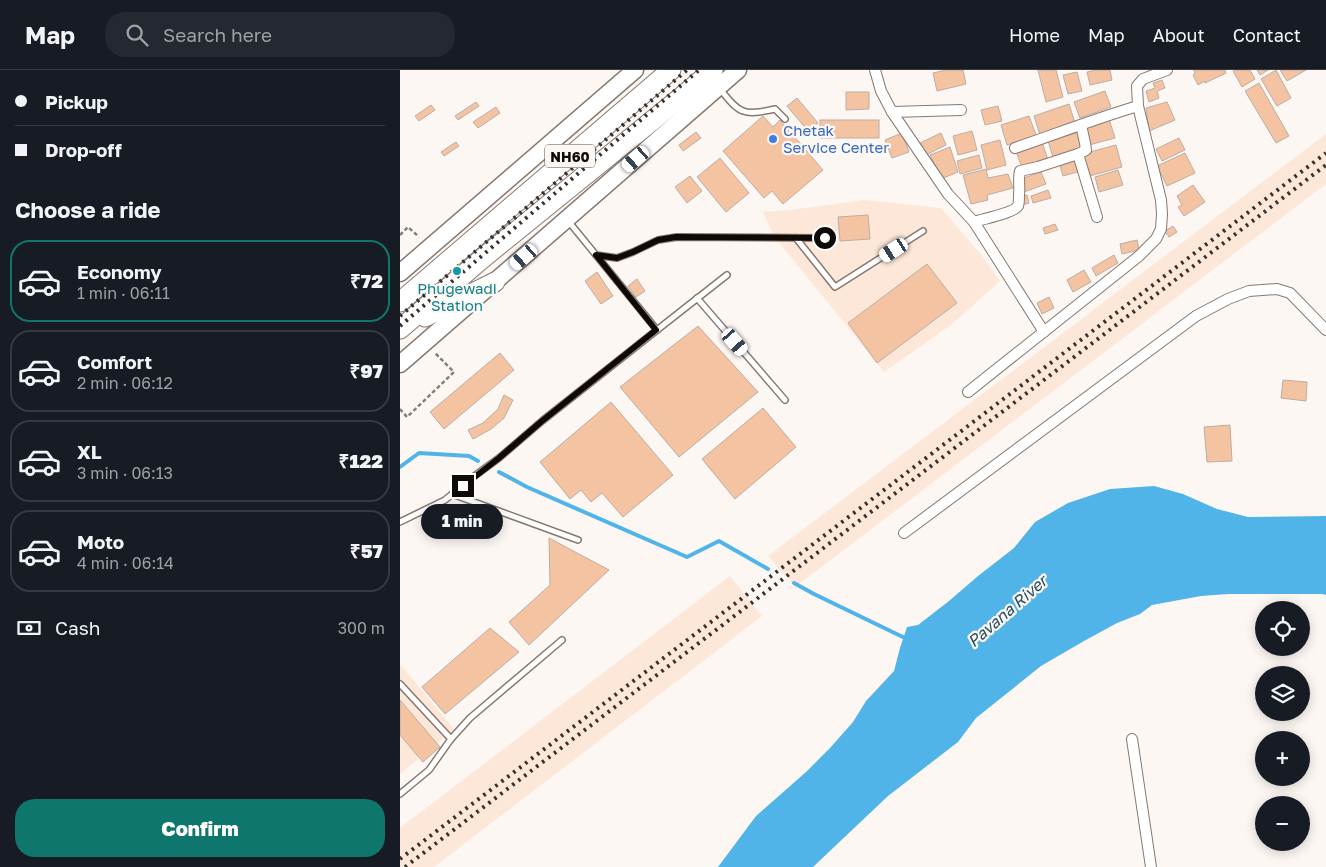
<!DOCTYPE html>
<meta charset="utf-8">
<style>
:root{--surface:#171b24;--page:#242831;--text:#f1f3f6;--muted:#9ea1a6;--line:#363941;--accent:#0f766e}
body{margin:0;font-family:"Golos Text",sans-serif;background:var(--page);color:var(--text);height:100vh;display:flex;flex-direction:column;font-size:19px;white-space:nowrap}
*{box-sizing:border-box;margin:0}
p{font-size:16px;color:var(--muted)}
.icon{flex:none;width:28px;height:28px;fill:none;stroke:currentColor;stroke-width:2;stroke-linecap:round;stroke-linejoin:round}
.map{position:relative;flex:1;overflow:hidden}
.sheet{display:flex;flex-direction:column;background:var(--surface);width:400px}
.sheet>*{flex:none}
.hud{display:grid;align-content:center;height:110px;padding:0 15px;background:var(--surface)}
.buttons{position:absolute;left:855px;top:531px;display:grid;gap:10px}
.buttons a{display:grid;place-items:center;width:55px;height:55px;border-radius:50%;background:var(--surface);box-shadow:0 2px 12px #0003;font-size:25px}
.end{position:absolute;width:22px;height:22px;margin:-11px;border:6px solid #0f0a07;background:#fff;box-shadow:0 0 0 2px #fff}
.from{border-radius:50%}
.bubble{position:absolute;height:35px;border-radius:18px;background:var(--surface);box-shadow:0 2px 12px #0003;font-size:16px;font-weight:800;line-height:35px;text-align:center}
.car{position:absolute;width:15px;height:30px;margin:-15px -8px;border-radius:6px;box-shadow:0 0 4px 1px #0007;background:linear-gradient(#fff 24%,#345 0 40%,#fff 0 76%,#345 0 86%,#fff 0)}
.hud b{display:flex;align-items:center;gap:18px;height:48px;font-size:19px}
.hud b+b{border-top:1px solid var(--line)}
.hud i{width:12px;height:12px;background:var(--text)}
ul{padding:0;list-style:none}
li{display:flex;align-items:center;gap:15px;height:82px;margin:0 10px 8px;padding:0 5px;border:2px solid var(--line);border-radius:20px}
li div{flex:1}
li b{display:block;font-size:19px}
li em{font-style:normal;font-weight:800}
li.active{border-color:var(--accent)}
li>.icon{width:45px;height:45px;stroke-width:1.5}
h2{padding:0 15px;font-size:22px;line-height:60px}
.pay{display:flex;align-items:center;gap:12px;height:55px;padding:0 15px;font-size:19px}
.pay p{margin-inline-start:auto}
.button{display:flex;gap:10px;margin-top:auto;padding:10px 15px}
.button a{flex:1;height:58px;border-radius:20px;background:var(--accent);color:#fff;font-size:20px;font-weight:800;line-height:58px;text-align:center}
header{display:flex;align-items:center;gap:30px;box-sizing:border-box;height:70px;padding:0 25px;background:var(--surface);border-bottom:1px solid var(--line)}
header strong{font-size:24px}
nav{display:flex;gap:28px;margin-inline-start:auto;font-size:18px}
.search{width:350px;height:45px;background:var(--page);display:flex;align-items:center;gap:12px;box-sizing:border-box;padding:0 18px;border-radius:20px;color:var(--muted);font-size:19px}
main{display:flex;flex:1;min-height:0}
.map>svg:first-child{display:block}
.built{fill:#fde7d8}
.water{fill:#51b4e8}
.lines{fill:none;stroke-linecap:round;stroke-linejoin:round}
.stream{stroke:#51b4e8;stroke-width:4}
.building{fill:#f4c3a2;stroke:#bcada4}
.lane-casing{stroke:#867970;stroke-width:8}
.street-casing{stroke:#867970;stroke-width:12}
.primary-casing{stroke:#867970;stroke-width:19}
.highway-casing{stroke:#867970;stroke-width:21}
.path{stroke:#857f7c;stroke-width:2.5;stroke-dasharray:4 2.5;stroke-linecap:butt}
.lane{stroke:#fff;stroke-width:5}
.street{stroke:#fff;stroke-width:10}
.primary{stroke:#fff;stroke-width:16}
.highway{stroke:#fff;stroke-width:19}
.rail{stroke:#37312e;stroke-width:4;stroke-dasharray:2.5 5;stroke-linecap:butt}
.route{stroke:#0f0a07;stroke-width:6}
.shop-dot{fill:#3f7fe0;stroke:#fdf7f3;stroke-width:2}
.culture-dot{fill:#0f9aa8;stroke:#fdf7f3;stroke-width:2}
.labels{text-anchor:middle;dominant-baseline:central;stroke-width:4.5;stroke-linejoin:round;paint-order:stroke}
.shield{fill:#fdf7f3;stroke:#56514e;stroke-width:1}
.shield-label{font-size:14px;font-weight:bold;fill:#0f0a07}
.shop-label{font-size:15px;fill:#366cbe;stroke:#fdf7f3;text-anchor:start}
.culture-label{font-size:15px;fill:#0d838f;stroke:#fdf7f3}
.water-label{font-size:16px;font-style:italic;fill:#244d63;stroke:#fdf7f3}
</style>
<header>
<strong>Map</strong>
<div class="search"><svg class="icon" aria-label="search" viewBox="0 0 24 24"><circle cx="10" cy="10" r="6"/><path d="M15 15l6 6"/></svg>Search here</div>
<nav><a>Home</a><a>Map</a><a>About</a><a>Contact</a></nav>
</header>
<main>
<section class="sheet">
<div class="hud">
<b><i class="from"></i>Pickup</b>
<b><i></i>Drop-off</b>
</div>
<h2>Choose a ride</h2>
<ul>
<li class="active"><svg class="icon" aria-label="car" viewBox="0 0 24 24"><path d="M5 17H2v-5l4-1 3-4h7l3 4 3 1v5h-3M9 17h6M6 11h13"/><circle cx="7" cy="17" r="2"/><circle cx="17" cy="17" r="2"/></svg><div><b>Economy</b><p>1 min · 06:11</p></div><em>₹72</em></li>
<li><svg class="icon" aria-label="car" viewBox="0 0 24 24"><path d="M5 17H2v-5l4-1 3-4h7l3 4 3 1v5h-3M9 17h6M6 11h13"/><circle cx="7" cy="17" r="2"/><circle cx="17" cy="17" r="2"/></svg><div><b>Comfort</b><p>2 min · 06:12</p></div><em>₹97</em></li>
<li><svg class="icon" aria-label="car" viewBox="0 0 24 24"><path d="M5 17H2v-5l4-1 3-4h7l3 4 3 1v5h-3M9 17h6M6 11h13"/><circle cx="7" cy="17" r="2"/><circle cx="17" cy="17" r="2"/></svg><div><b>XL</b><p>3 min · 06:13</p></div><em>₹122</em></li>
<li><svg class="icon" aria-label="car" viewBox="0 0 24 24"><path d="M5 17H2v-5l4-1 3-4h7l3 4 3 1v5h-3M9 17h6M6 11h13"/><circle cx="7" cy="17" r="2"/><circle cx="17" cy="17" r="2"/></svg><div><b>Moto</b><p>4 min · 06:14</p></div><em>₹57</em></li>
</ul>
<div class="pay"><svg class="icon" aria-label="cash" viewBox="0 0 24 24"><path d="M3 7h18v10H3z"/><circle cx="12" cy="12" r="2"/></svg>Cash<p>300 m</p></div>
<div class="button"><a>Confirm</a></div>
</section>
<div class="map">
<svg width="926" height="797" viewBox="0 0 926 797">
<rect width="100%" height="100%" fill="#fdf7f3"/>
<g class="built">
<polygon points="926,64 926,114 395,517 368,486"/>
<polygon points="465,130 541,138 582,186 600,211 552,254 484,302 374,166 363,142 390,140"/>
<polygon points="330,506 362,546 34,797 0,797 0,758"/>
<polygon points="0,594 54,659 0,704"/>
</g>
<polygon class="water" points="754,416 783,424 817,439 848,447 926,446 926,525 922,524 828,524 801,526 752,535 740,544 717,553 684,571 641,596 576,648 558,672 488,726 413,797 318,797 356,746 406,702 430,678 453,652 466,631 494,601 500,578 507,557 518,555 549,531 578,506 614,478 635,452 668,433 710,419"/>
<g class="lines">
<g class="stream">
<polyline points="0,397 19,383 69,386 78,391"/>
<polyline points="99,402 127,417 287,487 319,471 368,499"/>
<polyline points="394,513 414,524 507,569"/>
</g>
</g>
<g class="building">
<polygon points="546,0 563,0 566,14 537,21 533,3"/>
<polygon points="638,0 656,0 663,27 646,32"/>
<polygon points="696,0 710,0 712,10 690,15 687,2"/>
<polygon points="794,0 825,0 826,3 805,13 805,11 798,15 793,5 795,4"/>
<polygon points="835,0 850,0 855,9 842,17 833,1"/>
<polygon points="857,0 868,0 860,5"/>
<polygon points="876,0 891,28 877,36 861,9"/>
<polygon points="880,0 906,0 887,11"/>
<polygon points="677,2 682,21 668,24 663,5"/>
<polygon points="762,10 765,18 757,21 759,28 749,32 746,21 755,18 753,13"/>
<polygon points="859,13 889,66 876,73 845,21"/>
<polygon points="705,21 711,37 680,48 674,32"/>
<polygon points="446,22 469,22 469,39 446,40"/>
<polygon points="397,28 418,53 408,61 387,36"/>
<polygon points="76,32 79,36 58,50 55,46"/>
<polygon points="767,32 775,50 749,61 746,38"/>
<polygon points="669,34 675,53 640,65 634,46"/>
<polygon points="31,35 35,40 19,51 15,46"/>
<polygon points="598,36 602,51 585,55 581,40"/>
<polygon points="96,37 100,43 78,58 73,52"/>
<polygon points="363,46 373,57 380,50 423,100 383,134 372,121 364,128 323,81"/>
<polygon points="629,46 636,65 607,75 601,55"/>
<polygon points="709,49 715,68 689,75 683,57"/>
<rect x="420" y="50" width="59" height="18"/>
<polygon points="572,61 577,80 558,85 553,66"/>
<polygon points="296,62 301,68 283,81 279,75"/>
<polygon points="680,62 685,78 653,87 648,71"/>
<polygon points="502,63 509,82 492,88 485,70"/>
<polygon points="541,63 546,75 526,85 520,73"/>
<polygon points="779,68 785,80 762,91 756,79"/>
<polygon points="600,70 606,95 587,100 581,75"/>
<polygon points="56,72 59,76 44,86 41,82"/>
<polygon points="642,72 648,90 622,98 616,81"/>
<polygon points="716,75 722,97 686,107 679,85"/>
<polygon points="550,77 558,102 541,109 530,85"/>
<polygon points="785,83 795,103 767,116 757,96"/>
<polygon points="579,85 582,98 560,104 557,91"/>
<polygon points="677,87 681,101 663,106 659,92"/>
<polygon points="320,88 349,123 326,142 297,107"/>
<polygon points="586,99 588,108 608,104 613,118 587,125 588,130 571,134 563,105"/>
<polygon points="718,100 723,115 699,122 695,107"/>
<polygon points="641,102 646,114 624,122 621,109"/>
<polygon points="290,106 302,121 287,133 275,117"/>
<polygon points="793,115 805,132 784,146 778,137 782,135 777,126"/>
<polygon points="648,120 651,128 633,133 631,126"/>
<polygon points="627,125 629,133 622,135 619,127"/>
<polygon points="468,145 470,169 440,171 438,147"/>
<polygon points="655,154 658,160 645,164 643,158"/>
<polygon points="773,156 777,162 769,167 765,161"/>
<polygon points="737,170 739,180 722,184 720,174"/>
<polygon points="714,185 718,193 696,206 692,198"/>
<polygon points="527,194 557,233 477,293 448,253"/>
<polygon points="684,200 691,212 673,222 667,210"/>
<polygon points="197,202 213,226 201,234 185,211"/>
<polygon points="237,209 245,221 236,227 228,216"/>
<polygon points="649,227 654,238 642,244 637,233"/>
<polygon points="298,256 358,322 279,387 220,317"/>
<polygon points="100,283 114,300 44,359 30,342"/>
<polygon points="883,310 907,312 906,331 881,328"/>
<polygon points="104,325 113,330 104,348 91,359 73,369 68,360 83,353 98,339"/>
<polygon points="211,332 273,405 223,447 202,423 191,432 181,420 170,429 140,392"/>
<polygon points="363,338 396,377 335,429 302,389"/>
<polygon points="830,355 832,391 807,392 804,357"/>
<polygon points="149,468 209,500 129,575 109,552 150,515"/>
<polygon points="90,558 119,582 45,644 22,617"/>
<polygon points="0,630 40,677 23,692 0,665"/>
</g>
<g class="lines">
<g class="lane-casing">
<g id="lane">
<path d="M320,19C340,44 343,46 375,39L385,49"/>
<polyline points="169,152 196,185 217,188 233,182 258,170 277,167 425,168"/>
<polyline points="396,168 435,217 523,161"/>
<polyline points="297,228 385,330"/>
<polyline points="257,260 327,205"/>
<polyline points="52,424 178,470"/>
<polyline points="0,452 45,430 73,407 99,388 142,351 257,260 196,185"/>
<polyline points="0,614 51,669"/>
<polyline points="0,724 29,700 51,669 70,648 162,570"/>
</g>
</g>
<g class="street-casing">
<g id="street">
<polyline points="475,0 481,21 492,42 548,124 574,152 644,262"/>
<polyline points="492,42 561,40"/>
<polyline points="681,55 685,73 686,80 678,84 697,147"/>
<path d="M615,78C656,64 697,48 738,36"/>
<path d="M574,152C582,149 614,143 618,136C619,133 619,128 619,125C620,117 618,108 620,101L638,97L678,84"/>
<polyline points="568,322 739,186 756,169 761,159 762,144 761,130 738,36 737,16 743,9 767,0"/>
<polyline points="504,463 796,246 828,229 849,221 877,219 890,223 926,260"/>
<polyline points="732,669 751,797"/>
</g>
</g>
<g class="primary-casing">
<g id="primary">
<polyline points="0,203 235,0"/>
<polyline points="0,294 338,0"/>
</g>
</g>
<g class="highway-casing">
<g id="highway">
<polyline points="0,232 271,0"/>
<polyline points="25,247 95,212"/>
<polyline points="0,259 83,188 279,29 313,0"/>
</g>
</g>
<g class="path">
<polyline points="0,165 8,157 19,167"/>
<polyline points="0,339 7,347 54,302 35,283"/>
</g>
<use href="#lane" class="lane"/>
<use href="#street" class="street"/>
<use href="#primary" class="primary"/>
<use href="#highway" class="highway"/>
<g class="rail">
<polyline points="0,246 287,0"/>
<polyline points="0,256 299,0"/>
<polyline points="0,789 926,83"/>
<polyline points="5,797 926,95"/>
</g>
</g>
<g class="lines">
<polyline class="route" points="63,416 99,388 142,351 256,260 196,185 217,188 233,182 258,170 276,167 425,168"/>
</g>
<circle class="shop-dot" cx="373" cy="69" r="5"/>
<circle class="culture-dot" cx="57" cy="201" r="5"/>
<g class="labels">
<rect class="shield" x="145" y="74.5" width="50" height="23" rx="4"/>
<g class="shield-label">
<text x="170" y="86">NH60</text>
</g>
<g class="shop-label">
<text x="383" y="60">Chetak<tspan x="383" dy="17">Service Center</tspan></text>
</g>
<g class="culture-label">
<text x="57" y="218">Phugewadi<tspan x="57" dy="17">Station</tspan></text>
</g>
<g class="water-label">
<text transform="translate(607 541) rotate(-41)">Pavana River</text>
</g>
</g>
</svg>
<div class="buttons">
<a><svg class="icon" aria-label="locate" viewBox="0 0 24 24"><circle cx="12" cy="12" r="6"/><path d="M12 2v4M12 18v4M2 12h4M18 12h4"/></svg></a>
<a><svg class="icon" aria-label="layers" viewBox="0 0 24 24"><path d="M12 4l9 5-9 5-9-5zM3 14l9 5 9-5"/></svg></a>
<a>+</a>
<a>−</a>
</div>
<i class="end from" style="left:425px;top:168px"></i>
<i class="end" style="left:63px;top:416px"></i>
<div class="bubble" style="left:21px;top:434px;width:82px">1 min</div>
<i class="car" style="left:236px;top:89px;rotate:229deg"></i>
<i class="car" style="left:494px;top:180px;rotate:238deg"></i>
<i class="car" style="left:124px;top:187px;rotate:229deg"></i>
<i class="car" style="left:335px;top:272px;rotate:139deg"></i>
</div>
</main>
